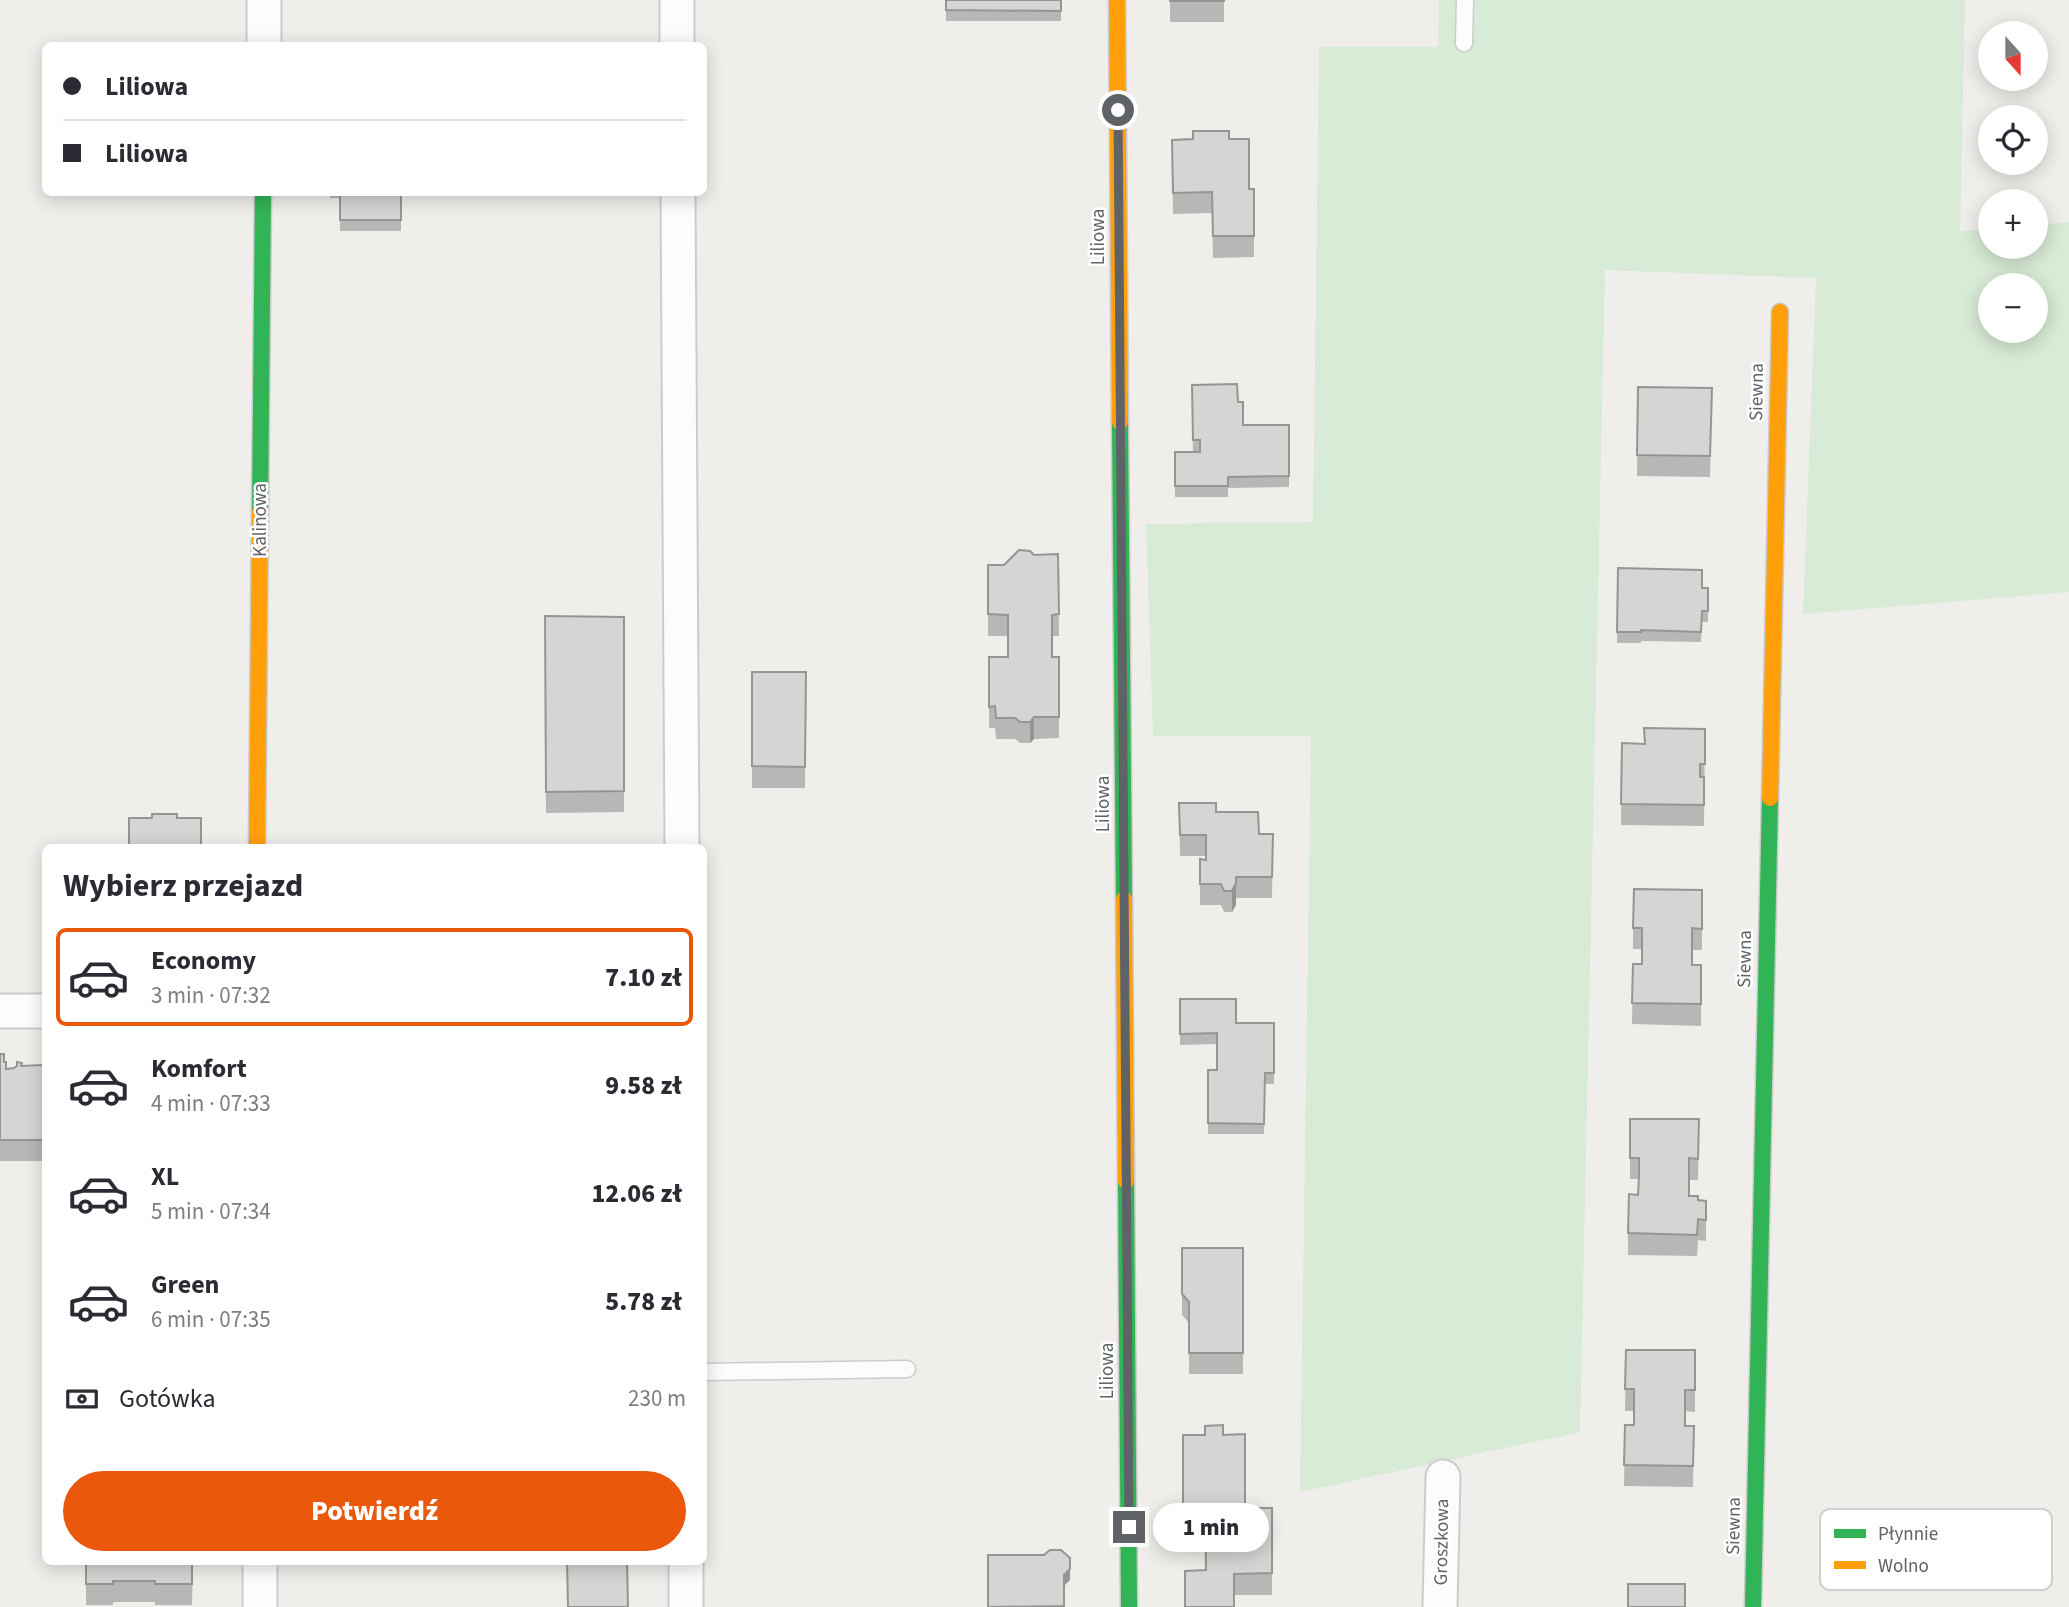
<!DOCTYPE html>
<html lang="pl">
<meta charset="utf-8">
<style>
:root{--surface:#fff;--page:#f2f2f3;--text:#2b2b33;--muted:#7c7c81;--line:#e1e1e2;--accent:#ea580c}
body{margin:0;font-family:"Source Sans 3",sans-serif;background:var(--page);color:var(--text);height:100vh;display:flex;flex-direction:column;font-size:26px;white-space:nowrap}
*{box-sizing:border-box;margin:0}
p{font-size:23px;color:var(--muted)}
.icon{flex:none;width:38px;height:38px;fill:none;stroke:currentColor;stroke-width:2;stroke-linecap:round;stroke-linejoin:round}
.map{position:relative;flex:1;overflow:hidden}
.sheet{position:absolute;left:42px;top:844px;width:665px;height:721px;display:flex;flex-direction:column;background:var(--surface);border-radius:10px;box-shadow:0 4px 18px #0003}
.sheet>*{flex:none}
.hud{position:absolute;left:42px;top:42px;width:665px;height:154px;border-radius:10px;box-shadow:0 4px 18px #0003;display:grid;align-content:center;height:154px;padding:0 21px;background:var(--surface)}
.needle{width:46px;rotate:159deg}
.controls{position:absolute;left:1978px;top:21px;display:grid;gap:14px}
.controls a{display:grid;place-items:center;width:70px;height:70px;border-radius:50%;background:var(--surface);box-shadow:0 4px 18px #0003;font-size:35px}
.end{position:absolute;width:32px;height:32px;margin:-16px;border:9px solid #5f6368;background:#fff;box-shadow:0 0 0 4px #fff}
.from{border-radius:50%}
.bubble{position:absolute;height:49px;border-radius:24px;background:var(--surface);box-shadow:0 4px 18px #0003;font-size:23px;font-weight:800;line-height:49px;text-align:center}
.hud b{display:flex;align-items:center;gap:24px;height:66px;font-size:26px}
.hud b+b{border-top:2px solid var(--line)}
.hud i{width:18px;height:18px;background:var(--text)}
ul{padding:0;list-style:none}
li{display:flex;align-items:center;gap:21px;height:98px;margin:0 14px 10px;padding:0 7px;border:4px solid transparent;border-radius:10px}
li div{flex:1}
li b{display:block;font-size:26px}
li em{font-style:normal;font-weight:800}
li.on{border-color:var(--accent)}
li>.icon{width:63px;height:63px;stroke-width:1.5}
h2{padding:0 21px;font-size:32px;line-height:84px}
.pay{display:flex;align-items:center;gap:18px;height:77px;padding:0 21px;font-size:26px}
.pay p{margin-inline-start:auto}
.action{display:flex;gap:14px;margin-top:auto;padding:14px 21px}
.action a{flex:1;height:80px;border-radius:42px;background:var(--accent);color:#fff;font-size:28px;font-weight:800;line-height:80px;text-align:center}
.map>svg:first-child{display:block}
.green{fill:#d8ebd6;fill-rule:evenodd}
.lines{fill:none;stroke-linecap:round;stroke-linejoin:round}
.lane-casing{stroke:#cbcccc;stroke-width:19}
.street-casing{stroke:#cbcccc;stroke-width:37}
.fast-casing{stroke:#cacacb;stroke-width:19}
.slow-casing{stroke:#cacacb;stroke-width:19}
.lane{stroke:#fdfcfc;stroke-width:16}
.street{stroke:#fdfcfc;stroke-width:33}
.fast{stroke:#30b455;stroke-width:16}
.slow{stroke:#ff9f0a;stroke-width:16}
.wall{fill:#b8b7b5}
.shaded-wall{fill:#969594}
.building{fill:#d6d5d3;stroke:#969594;stroke-width:2}
.route{stroke:#5f6368;stroke-width:9}
.labels{text-anchor:middle;dominant-baseline:central;stroke-width:5;stroke-linejoin:round;paint-order:stroke}
.street-label{font-size:19px;fill:#5f6368;stroke:#fff}
.key{fill:#fff;stroke:#cfd0d2;stroke-width:2}
.key-label{font-size:19px;fill:#5f6368}
</style>
<div class="map">
<svg width="2069" height="1607" viewBox="0 0 2069 1607">
<rect width="100%" height="100%" fill="#efeeea"/>
<path class="green" d="M1439,0H1965L1960,231L1990,229V247H2035V225L2069,222V592L1803,614L1816,278L1605,270L1580,1432L1300,1492L1311,736H1153L1146,524L1313,522L1319,47H1438ZM1990,285H2035V331H1990Z"/>
<g class="lines">
<g class="lane-casing">
<g id="lane">
<polyline points="1464,43 1465,0"/>
<polyline points="704,1372 907,1369"/>
</g>
</g>
<g class="street-casing">
<g id="street">
<polyline points="677,0 677,46"/>
<polyline points="264,46 264,0"/>
<polyline points="678,192 682,847"/>
<polyline points="0,1011 46,1011"/>
<polyline points="686,1561 686,1607"/>
<polyline points="260,1607 260,1561"/>
<polyline points="1440,1607 1443,1477"/>
</g>
</g>
<g class="fast-casing">
<g id="fast">
<polyline points="1120,422 1124,899"/>
<polyline points="260,512 263,192"/>
<polyline points="1126,1181 1129,1607"/>
<polyline points="1753,1607 1770,798"/>
</g>
</g>
<g class="slow-casing">
<g id="slow">
<polyline points="1117,0 1120,422"/>
<polyline points="1770,798 1780,312"/>
<polyline points="257,847 260,512"/>
<polyline points="1124,899 1126,1181"/>
</g>
</g>
<use href="#lane" class="lane"/>
<use href="#street" class="street"/>
<use href="#fast" class="fast"/>
<use href="#slow" class="slow"/>
</g>
<g class="wall">
<rect x="946" y="0" width="115" height="21"/>
<rect x="1170" y="0" width="54" height="22"/>
<polygon points="1172,140 1249,189 1254,189 1254,257 1213,258 1212,213 1173,214"/>
<polygon points="330,192 401,192 401,231 340,231 340,198 330,198"/>
<polygon points="1192,385 1238,402 1243,425 1289,425 1289,487 1228,488 1228,497 1175,497 1175,452 1200,452 1193,451"/>
<polygon points="1638,387 1712,388 1710,477 1637,476"/>
<polygon points="1058,554 1059,636 1052,636 1052,657 1059,657 1059,738 1034,739 1030,743 1020,743 1015,739 996,739 995,728 989,728 989,657 1008,657 1008,636 988,636 988,565 1004,565 1034,555"/>
<polygon points="1618,568 1702,588 1708,588 1708,622 1702,622 1701,642 1641,641 1641,643 1617,643"/>
<polygon points="545,616 624,617 624,812 546,813"/>
<polygon points="752,672 806,672 805,788 752,788"/>
<polygon points="1705,729 1704,826 1621,825 1622,743 1645,744"/>
<polygon points="1179,803 1216,812 1259,834 1273,834 1272,898 1236,898 1236,905 1232,912 1224,912 1221,905 1200,905 1200,859 1206,860 1206,856 1180,856"/>
<polygon points="1702,890 1702,950 1692,950 1692,965 1701,965 1701,1026 1632,1024 1633,964 1642,964 1642,949 1633,949 1633,928"/>
<polygon points="1180,999 1236,1023 1274,1023 1274,1084 1265,1084 1264,1134 1208,1134 1208,1070 1217,1070 1217,1044 1180,1045"/>
<polygon points="0,1054 6,1069 14,1068 22,1066 43,1136 43,1161 0,1161"/>
<polygon points="1630,1119 1699,1119 1698,1180 1689,1180 1689,1196 1698,1200 1706,1201 1706,1241 1698,1240 1697,1256 1628,1255 1628,1233 1638,1195 1638,1179 1630,1179"/>
<polygon points="1182,1248 1243,1248 1243,1374 1189,1374 1189,1323 1182,1315"/>
<polygon points="1626,1350 1695,1350 1695,1412 1685,1411 1685,1426 1694,1426 1693,1487 1624,1486 1625,1425 1634,1425 1634,1411 1625,1411"/>
<polygon points="1183,1435 1223,1435 1245,1508 1272,1508 1272,1595 1234,1595 1206,1570 1205,1533 1183,1533"/>
<polygon points="86,1561 193,1561 192,1605 155,1605 155,1602 113,1602 113,1605 86,1605"/>
</g>
<g class="shaded-wall">
<polygon points="1034,717 1034,739 1030,743 1030,722"/>
<polygon points="1236,883 1236,905 1232,912 1232,891"/>
<polygon points="46,1112 46,1133 43,1136 43,1115"/>
<polygon points="1070,1558 1070,1580 1064,1586 1064,1575"/>
</g>
<g class="building">
<polygon points="946,0 1061,0 1061,11 946,10"/>
<rect x="1170" y="0" width="54" height="1"/>
<polygon points="1193,131 1229,131 1229,139 1249,139 1249,189 1254,189 1254,236 1213,236 1212,192 1173,193 1172,140 1193,139"/>
<rect x="340" y="192" width="61" height="28"/>
<polygon points="1237,384 1238,402 1243,402 1243,425 1289,425 1289,476 1228,477 1228,486 1175,486 1175,452 1200,452 1200,440 1193,440 1192,385"/>
<polygon points="1638,387 1712,388 1710,456 1637,455"/>
<polygon points="1019,550 1030,551 1034,555 1058,554 1059,614 1052,615 1052,657 1059,657 1059,717 1034,717 1030,722 1020,722 1015,718 996,718 995,706 989,707 989,657 1008,657 1008,615 988,614 988,565 1004,565"/>
<polygon points="1618,568 1702,570 1702,588 1708,588 1708,611 1702,611 1701,632 1641,630 1641,632 1617,632"/>
<polygon points="545,616 624,617 624,791 546,792"/>
<polygon points="752,672 806,672 805,767 752,766"/>
<polygon points="1644,728 1705,729 1705,764 1700,764 1700,777 1704,777 1704,805 1621,804 1622,743 1645,744"/>
<polygon points="1179,803 1216,803 1216,812 1258,812 1259,834 1273,834 1272,877 1236,877 1236,883 1232,891 1224,891 1221,884 1200,884 1200,859 1206,860 1206,835 1180,835"/>
<polygon points="152,814 177,814 177,818 201,818 201,847 129,847 129,818 152,818"/>
<polygon points="1634,889 1702,890 1702,929 1692,928 1692,965 1701,965 1701,1004 1632,1003 1633,964 1642,964 1642,928 1633,928"/>
<polygon points="1180,999 1236,999 1236,1023 1274,1023 1274,1073 1265,1073 1264,1124 1208,1123 1208,1070 1217,1070 1217,1033 1180,1034"/>
<polygon points="0,1054 4,1054 4,1062 6,1062 6,1069 14,1068 17,1066 17,1062 22,1063 21,1066 43,1065 43,1091 46,1093 46,1112 43,1115 43,1140 0,1140"/>
<polygon points="1630,1119 1699,1119 1698,1159 1689,1158 1689,1196 1698,1196 1698,1200 1706,1201 1706,1220 1698,1219 1697,1235 1628,1233 1629,1194 1638,1195 1639,1175 1639,1158 1630,1158"/>
<polygon points="1182,1248 1243,1248 1243,1353 1189,1353 1189,1302 1182,1294"/>
<polygon points="1626,1350 1695,1350 1695,1390 1685,1390 1685,1426 1694,1426 1693,1466 1624,1465 1625,1425 1634,1425 1634,1389 1625,1389"/>
<polygon points="1223,1425 1223,1435 1245,1434 1245,1508 1272,1508 1272,1573 1234,1574 1234,1607 1185,1607 1185,1571 1206,1570 1205,1512 1183,1512 1183,1435 1205,1435 1205,1426"/>
<polygon points="1050,1550 1061,1550 1070,1558 1070,1569 1064,1575 1064,1606 988,1607 988,1555 1044,1555"/>
<polygon points="86,1561 192,1561 192,1584 155,1584 155,1581 113,1581 113,1584 86,1584"/>
<polygon points="567,1561 627,1561 628,1607 568,1607"/>
<rect x="1628" y="1584" width="57" height="23"/>
</g>
<g class="lines">
<polyline class="route" points="1118,110 1129,1527"/>
</g>
<g class="labels">
<g class="street-label">
<text transform="translate(1098 237) rotate(-90)">Liliowa</text>
<text transform="translate(1757 392) rotate(-89)">Siewna</text>
<text transform="translate(260 520) rotate(-90)">Kalinowa</text>
<text transform="translate(1103 804) rotate(-90)">Liliowa</text>
<text transform="translate(1745 959) rotate(-89)">Siewna</text>
<text transform="translate(1107 1371) rotate(-90)">Liliowa</text>
<text transform="translate(1734 1526) rotate(-89)">Siewna</text>
<text transform="translate(1442 1542) rotate(-89)">Groszkowa</text>
</g>
</g>
<rect x="1820" y="1509" width="232" height="81" rx="10" class="key"/>
<rect x="1834" y="1529" width="32" height="9" fill="#30b455"/>
<rect x="1834" y="1561" width="32" height="8" fill="#ff9f0a"/>
<g class="key-label">
<text x="1878" y="1540">Płynnie</text>
<text x="1878" y="1572">Wolno</text>
</g>
</svg>
<div class="controls">
<a><svg class="needle" viewBox="-14 -14 28 28"><path d="M0-13l5 13h-10z" fill="#e53935"/><path d="M0 13l5-13h-10z" fill="#7c7c81"/></svg></a>
<a><svg class="icon" aria-label="locate" viewBox="0 0 24 24"><circle cx="12" cy="12" r="6"/><path d="M12 2v4M12 18v4M2 12h4M18 12h4"/></svg></a>
<a>+</a>
<a>−</a>
</div>
<i class="end from" style="left:1118px;top:110px"></i>
<i class="end" style="left:1129px;top:1527px"></i>
<div class="bubble" style="left:1153px;top:1503px;width:116px">1 min</div>
<div class="hud">
<b><i class="from"></i>Liliowa</b>
<b><i></i>Liliowa</b>
</div>
<section class="sheet">
<h2>Wybierz przejazd</h2>
<ul>
<li class="on"><svg class="icon" aria-label="car" viewBox="0 0 24 24"><path d="M5 17H2v-5l4-1 3-4h7l3 4 3 1v5h-3M9 17h6M6 11h13"/><circle cx="7" cy="17" r="2"/><circle cx="17" cy="17" r="2"/></svg><div><b>Economy</b><p>3 min · 07:32</p></div><em>7.10 zł</em></li>
<li><svg class="icon" aria-label="car" viewBox="0 0 24 24"><path d="M5 17H2v-5l4-1 3-4h7l3 4 3 1v5h-3M9 17h6M6 11h13"/><circle cx="7" cy="17" r="2"/><circle cx="17" cy="17" r="2"/></svg><div><b>Komfort</b><p>4 min · 07:33</p></div><em>9.58 zł</em></li>
<li><svg class="icon" aria-label="car" viewBox="0 0 24 24"><path d="M5 17H2v-5l4-1 3-4h7l3 4 3 1v5h-3M9 17h6M6 11h13"/><circle cx="7" cy="17" r="2"/><circle cx="17" cy="17" r="2"/></svg><div><b>XL</b><p>5 min · 07:34</p></div><em>12.06 zł</em></li>
<li><svg class="icon" aria-label="car" viewBox="0 0 24 24"><path d="M5 17H2v-5l4-1 3-4h7l3 4 3 1v5h-3M9 17h6M6 11h13"/><circle cx="7" cy="17" r="2"/><circle cx="17" cy="17" r="2"/></svg><div><b>Green</b><p>6 min · 07:35</p></div><em>5.78 zł</em></li>
</ul>
<div class="pay"><svg class="icon" aria-label="cash" viewBox="0 0 24 24"><path d="M3 7h18v10H3z"/><circle cx="12" cy="12" r="2"/></svg>Gotówka<p>230 m</p></div>
<div class="action"><a>Potwierdź</a></div>
</section>
</div>
